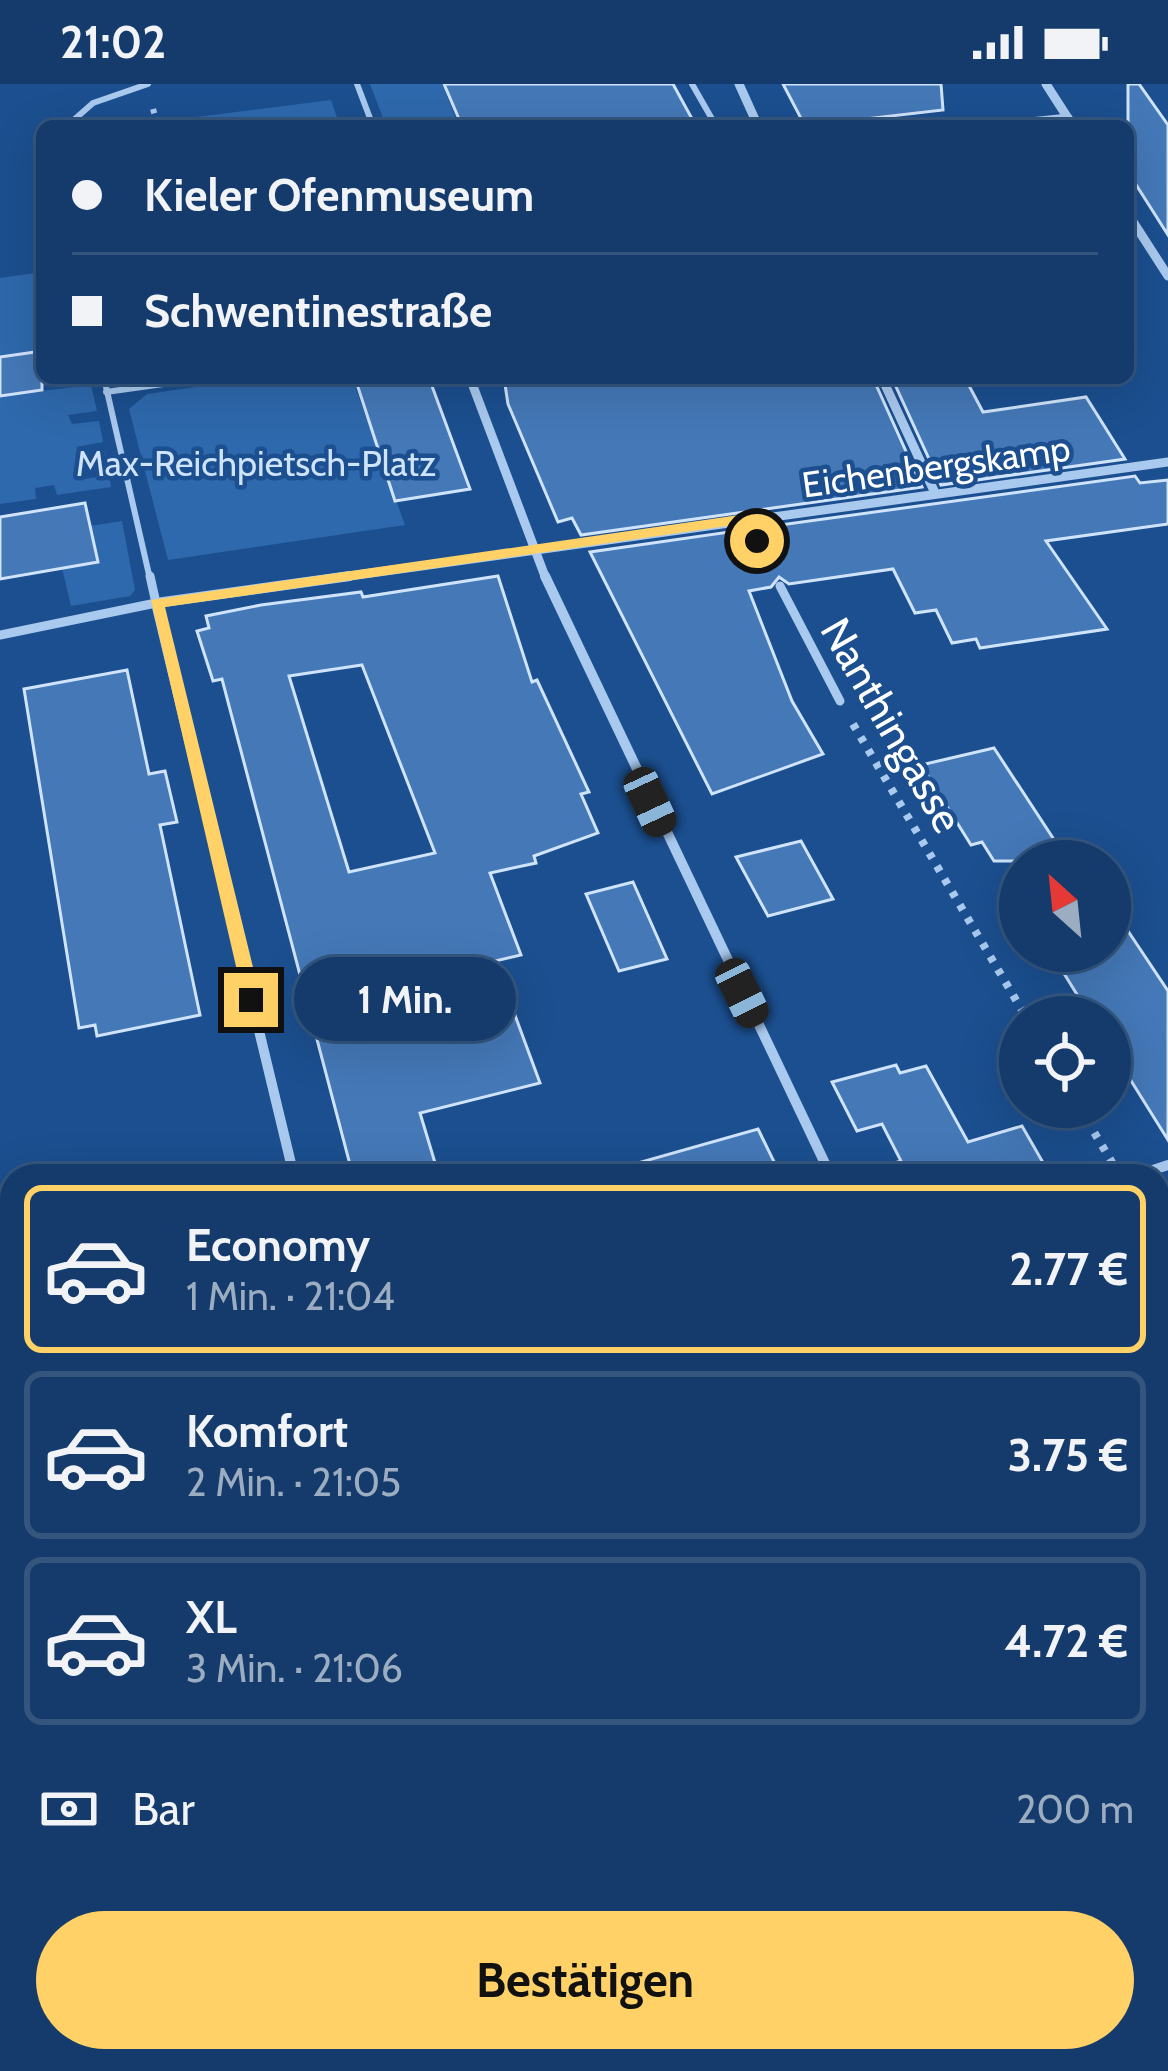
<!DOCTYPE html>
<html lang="de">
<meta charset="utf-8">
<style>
:root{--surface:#143b6b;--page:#1d4271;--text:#f1f3f6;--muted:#9dadc1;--line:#33557e;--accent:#ffd166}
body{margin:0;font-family:Cabin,sans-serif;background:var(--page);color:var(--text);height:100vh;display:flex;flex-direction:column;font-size:45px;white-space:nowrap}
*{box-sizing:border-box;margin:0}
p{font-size:39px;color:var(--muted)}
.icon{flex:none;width:66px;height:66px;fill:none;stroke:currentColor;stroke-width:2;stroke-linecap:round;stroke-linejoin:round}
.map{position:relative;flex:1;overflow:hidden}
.details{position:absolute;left:0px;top:1080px;width:1170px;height:909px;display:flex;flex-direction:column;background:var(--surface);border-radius:36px 36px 0 0;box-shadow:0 12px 48px #0002,0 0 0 3px var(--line)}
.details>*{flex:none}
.hud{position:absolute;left:36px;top:36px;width:1098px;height:264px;border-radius:18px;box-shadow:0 12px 48px #0002,0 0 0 3px var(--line);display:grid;align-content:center;height:264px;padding:0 36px;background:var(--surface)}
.needle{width:78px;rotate:333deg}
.fabs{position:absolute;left:999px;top:756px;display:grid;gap:24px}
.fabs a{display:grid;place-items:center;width:132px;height:132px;border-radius:50%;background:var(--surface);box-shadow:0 12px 48px #0002,0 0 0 3px var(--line);font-size:60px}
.end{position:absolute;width:54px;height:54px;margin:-27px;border:15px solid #ffd166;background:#111;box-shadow:0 0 0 6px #111}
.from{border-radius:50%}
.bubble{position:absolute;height:84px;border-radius:42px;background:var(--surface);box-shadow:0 12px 48px #0002,0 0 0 3px var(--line);font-size:39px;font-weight:700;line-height:84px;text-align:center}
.car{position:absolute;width:36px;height:72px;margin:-36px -18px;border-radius:15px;box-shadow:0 0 9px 3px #0007;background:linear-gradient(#222 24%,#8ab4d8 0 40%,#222 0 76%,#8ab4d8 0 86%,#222 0)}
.hud b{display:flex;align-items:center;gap:42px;height:114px;font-size:45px}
.hud b+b{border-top:3px solid var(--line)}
.hud i{width:30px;height:30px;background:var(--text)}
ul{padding:21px 0 0;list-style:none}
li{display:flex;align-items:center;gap:36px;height:168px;margin:0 24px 18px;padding:0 12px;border:6px solid var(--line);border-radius:18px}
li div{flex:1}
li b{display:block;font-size:45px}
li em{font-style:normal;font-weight:700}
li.active{border-color:var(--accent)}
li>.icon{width:108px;height:108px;stroke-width:1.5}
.pay{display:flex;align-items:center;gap:30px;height:132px;padding:0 36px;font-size:45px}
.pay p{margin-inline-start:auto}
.cta{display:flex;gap:24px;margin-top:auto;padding:24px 36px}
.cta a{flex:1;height:138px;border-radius:72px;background:var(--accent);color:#111;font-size:48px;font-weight:700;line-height:138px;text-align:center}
.status{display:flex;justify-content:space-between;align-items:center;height:84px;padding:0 60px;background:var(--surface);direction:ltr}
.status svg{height:33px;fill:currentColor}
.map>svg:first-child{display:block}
.green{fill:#2e69ad}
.building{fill:#4478b7;stroke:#cfe3fa;stroke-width:3;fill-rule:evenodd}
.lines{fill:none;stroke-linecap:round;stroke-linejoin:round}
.path-far2{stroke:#a9c9ee;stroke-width:6;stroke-dasharray:4.5 6;stroke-linecap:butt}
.path-far1{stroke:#a9c9ee;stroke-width:8;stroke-dasharray:6 9;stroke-linecap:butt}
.path{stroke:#a9c9ee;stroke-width:9;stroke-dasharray:8 10;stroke-linecap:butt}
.service-far2{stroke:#a9c9ee;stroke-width:6}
.service-far1{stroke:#a9c9ee;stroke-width:9}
.service{stroke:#a9c9ee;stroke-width:10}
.minor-far2{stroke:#a9c9ee;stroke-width:9}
.minor-far1{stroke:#a9c9ee;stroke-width:10}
.minor{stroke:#a9c9ee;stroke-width:15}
.route{fill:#ffd166}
.labels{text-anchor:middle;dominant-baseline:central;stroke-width:9;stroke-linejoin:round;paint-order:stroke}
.far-park-label{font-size:36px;fill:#cfe3fa;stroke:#1b4f8f}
.far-street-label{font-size:36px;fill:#fff;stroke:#1b4f8f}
.street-label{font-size:42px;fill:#fff;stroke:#1b4f8f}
</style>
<div class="status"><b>21:02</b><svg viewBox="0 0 49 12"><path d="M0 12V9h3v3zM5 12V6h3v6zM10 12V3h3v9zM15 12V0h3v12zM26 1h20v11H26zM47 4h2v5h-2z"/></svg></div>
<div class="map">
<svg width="1168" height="1987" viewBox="0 0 1168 1987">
<rect width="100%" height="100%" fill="#1b4f8f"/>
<g class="green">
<polygon points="370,0 442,0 459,42 386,42"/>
<polygon points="331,16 340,42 266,42 263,36 175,42 173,36"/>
<polygon points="42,188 42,267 0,273 0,194"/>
<polygon points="260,294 352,294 405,441 168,476 129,325 147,310"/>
<polygon points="91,301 97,327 68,331 72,340 99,337 103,358 77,363 79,371 105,367 107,377 80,382 84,395 109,391 111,403 57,411 54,401 35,404 36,415 0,420 0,312"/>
<polygon points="122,437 135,506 130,512 71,522 62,484 97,478 90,442"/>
</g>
<g class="building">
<polygon points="444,0 673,0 696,42 580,42 577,37 462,42"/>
<polygon points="783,0 941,0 943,26 805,42"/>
<polygon points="1128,0 1139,0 1168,41 1168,151 1128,88"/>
<polygon points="42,267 42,306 0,312 0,273"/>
<polygon points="355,294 429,294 470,405 395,417"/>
<polygon points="504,294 873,294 922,403 581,451 572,434 558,438 508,320"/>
<polygon points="892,294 965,294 983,328 1086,313 1125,375 941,401"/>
<polygon points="1135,392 1140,399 1168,396 1168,440 1046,457 1107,545 980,564 976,555 952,559 936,526 915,529 893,485 789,500 779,493 771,503 749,507 792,617 823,670 712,710 590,468 743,446 758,464 764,456 759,444"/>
<polygon points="85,419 98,478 0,495 0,433"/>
<path d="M498,492L532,598L537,596L589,708L581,710L598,749L534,772L536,779L490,789L521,871L495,877L540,999L420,1029L439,1092H353L222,595L213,597L197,547L209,544L206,532L261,521L361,508L363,513ZM362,581L435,769L349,788L289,592Z"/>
<polygon points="127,586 149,690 165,687 177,738 160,741 200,931 97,952 95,941 79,944 24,605"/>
<polygon points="994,664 1068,777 994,777 982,758 971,761 921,681"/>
<polygon points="801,757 833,815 768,832 736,773"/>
<polygon points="633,798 667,875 619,887 586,810"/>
<polygon points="1110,820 1168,907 1168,1056 1110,963 1110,933 1091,933 1050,867 1110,867"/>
<polygon points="896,981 900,989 926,982 968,1058 1022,1042 1045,1082 1010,1092 889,1092 888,1081 901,1077 882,1040 857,1047 832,998"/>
<polygon points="758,1045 781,1092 635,1092 634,1080"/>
</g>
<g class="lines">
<polyline class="path-far2" points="153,25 158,42"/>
<g class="path-far1">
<polyline points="853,640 1026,933"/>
<polyline points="1079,1023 1113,1080"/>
</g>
<g class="path">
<polyline points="1158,1252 1168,1269"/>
<polyline points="1158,1606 1168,1625"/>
<polyline points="988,1977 992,1987"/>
<polyline points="104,1987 113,1977"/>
</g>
<g class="service-far2">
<polyline points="357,0 373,42"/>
<polyline points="692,0 716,42"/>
<polyline points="67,42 93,19 148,0"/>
<polyline points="104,294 150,495"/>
<polyline points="106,308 206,294"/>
<polyline points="746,435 757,457"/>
</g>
<g class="service-far1">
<polyline points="780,502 840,617"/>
<polyline points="0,551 156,519 150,492"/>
</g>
<polyline class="service" points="38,1987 48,1977"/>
<g class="minor-far2">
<polyline points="739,0 758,42"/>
<polyline points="1046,0 1073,42"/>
<polyline points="992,42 1068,34"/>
<polyline points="1128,130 1168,192"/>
<polyline points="470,294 546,495"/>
<polyline points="882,294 935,409"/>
<polyline points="328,495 1168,378"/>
</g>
<g class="minor-far1">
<polyline points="545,492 831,1092"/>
<polyline points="294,1092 156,519 350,492"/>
<polyline points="1135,1092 1168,1081"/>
</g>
<g class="minor">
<polyline points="0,1442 12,1439"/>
<polyline points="1158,1765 1168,1786"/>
<polyline points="501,1977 503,1987"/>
</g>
</g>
<polygon class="route" points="746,430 753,435 763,461 752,461 741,440 165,523 261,916 258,921 245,921 151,516"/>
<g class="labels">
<g class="far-park-label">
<text x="256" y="379">Max-Reichpietsch-Platz</text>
</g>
<g class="far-street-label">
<text transform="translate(936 382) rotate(-8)">Eichenbergskamp</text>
</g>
<g class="street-label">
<text transform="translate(892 641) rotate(60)">Nanthingasse</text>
</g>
</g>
</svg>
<div class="fabs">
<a><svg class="needle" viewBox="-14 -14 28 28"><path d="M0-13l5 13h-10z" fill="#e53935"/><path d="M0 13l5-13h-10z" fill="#9dadc1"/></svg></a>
<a><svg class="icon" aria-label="locate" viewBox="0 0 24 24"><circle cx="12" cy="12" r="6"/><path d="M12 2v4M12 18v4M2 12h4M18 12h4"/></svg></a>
</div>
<i class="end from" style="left:757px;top:457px"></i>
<i class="end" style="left:251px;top:916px"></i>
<div class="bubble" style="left:294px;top:873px;width:222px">1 Min.</div>
<i class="car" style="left:650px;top:718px;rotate:155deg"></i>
<i class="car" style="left:742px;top:909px;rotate:154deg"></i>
<div class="hud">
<b><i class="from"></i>Kieler Ofenmuseum</b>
<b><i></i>Schwentinestraße</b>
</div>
<section class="details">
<ul>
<li class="active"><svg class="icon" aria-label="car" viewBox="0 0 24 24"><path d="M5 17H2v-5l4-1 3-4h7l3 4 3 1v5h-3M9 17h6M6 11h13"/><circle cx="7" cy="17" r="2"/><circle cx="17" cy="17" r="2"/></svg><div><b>Economy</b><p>1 Min. · 21:04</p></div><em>2.77 €</em></li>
<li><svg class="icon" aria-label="car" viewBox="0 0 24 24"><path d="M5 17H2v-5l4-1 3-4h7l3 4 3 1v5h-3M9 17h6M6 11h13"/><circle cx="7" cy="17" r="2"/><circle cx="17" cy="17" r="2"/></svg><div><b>Komfort</b><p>2 Min. · 21:05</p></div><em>3.75 €</em></li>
<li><svg class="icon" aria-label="car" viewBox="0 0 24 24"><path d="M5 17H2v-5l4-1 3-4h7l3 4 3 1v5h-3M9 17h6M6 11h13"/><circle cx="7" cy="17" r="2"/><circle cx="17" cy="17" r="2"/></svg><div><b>XL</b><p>3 Min. · 21:06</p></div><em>4.72 €</em></li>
</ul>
<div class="pay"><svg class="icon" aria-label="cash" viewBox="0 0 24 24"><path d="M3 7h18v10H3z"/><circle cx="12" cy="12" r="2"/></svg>Bar<p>200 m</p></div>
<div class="cta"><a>Bestätigen</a></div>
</section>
</div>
